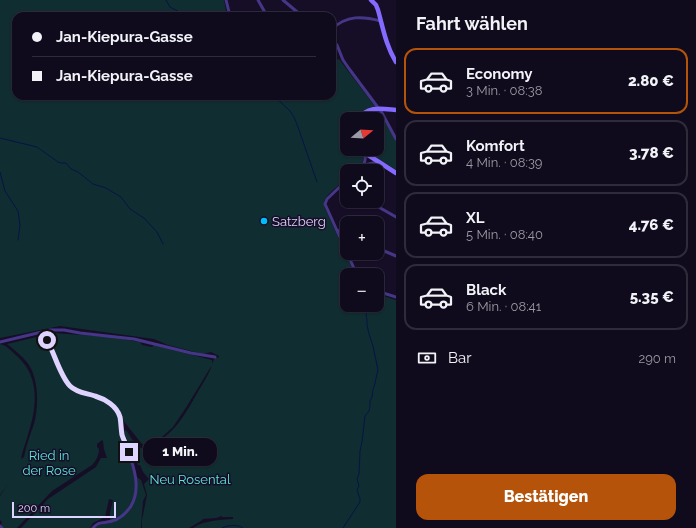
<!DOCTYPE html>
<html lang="de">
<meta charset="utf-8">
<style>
:root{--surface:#100a1d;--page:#191326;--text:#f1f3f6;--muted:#9c9aa4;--line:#302b3b;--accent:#b45309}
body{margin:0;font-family:Raleway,sans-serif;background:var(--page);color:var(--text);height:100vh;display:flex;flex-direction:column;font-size:15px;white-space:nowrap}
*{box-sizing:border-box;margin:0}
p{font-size:13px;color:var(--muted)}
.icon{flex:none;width:22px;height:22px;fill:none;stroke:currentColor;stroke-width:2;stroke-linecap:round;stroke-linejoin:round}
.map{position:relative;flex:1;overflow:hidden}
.details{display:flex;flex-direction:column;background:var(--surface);width:300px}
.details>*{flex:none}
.top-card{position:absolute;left:12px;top:12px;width:324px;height:88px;border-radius:12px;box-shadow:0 1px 3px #0004,0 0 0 1px var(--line);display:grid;align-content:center;height:88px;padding:0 20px;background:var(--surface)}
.needle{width:26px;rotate:72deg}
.controls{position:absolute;left:340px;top:112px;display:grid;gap:8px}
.controls a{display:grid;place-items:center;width:44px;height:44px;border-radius:8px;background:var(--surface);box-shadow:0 1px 3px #0004,0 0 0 1px var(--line);font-size:20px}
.scale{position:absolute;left:12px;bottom:10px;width:104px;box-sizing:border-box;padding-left:4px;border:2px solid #dfd3ff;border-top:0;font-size:11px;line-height:14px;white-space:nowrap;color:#dfd3ff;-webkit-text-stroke:3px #160e27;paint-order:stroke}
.end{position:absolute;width:18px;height:18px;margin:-9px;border:5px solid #dfd3ff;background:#111;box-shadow:0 0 0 2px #111}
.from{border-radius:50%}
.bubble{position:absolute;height:28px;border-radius:12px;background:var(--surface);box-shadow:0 1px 3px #0004,0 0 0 1px var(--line);font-size:13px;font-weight:800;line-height:28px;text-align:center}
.top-card b{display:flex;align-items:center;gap:14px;height:38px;font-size:15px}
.top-card b+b{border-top:1px solid var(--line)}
.top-card i{width:10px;height:10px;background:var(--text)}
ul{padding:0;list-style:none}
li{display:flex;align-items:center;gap:12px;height:66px;margin:0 8px 6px;padding:0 12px;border:2px solid var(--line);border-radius:12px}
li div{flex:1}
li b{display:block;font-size:15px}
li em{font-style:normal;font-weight:800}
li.on{border-color:var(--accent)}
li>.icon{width:36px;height:36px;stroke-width:1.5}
h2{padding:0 20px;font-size:18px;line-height:48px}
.pay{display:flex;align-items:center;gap:10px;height:44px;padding:0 20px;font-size:15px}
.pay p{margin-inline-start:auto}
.action{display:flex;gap:8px;margin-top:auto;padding:8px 20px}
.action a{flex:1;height:46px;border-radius:12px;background:var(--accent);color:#fff;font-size:16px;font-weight:800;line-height:46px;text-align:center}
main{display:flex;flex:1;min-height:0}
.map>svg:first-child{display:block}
.green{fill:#102d31}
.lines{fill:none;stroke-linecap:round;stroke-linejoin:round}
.stream{stroke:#071446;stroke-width:1}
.street{stroke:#463688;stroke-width:3}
.secondary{stroke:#856aff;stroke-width:4.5}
.route{stroke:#dfd3ff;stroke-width:5}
.poi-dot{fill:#00befe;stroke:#160e27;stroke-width:1.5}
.labels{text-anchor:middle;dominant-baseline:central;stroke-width:3;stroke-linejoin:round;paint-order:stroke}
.poi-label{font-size:13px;fill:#dfd3ff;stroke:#160e27;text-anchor:start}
.park-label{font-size:13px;fill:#58e6d8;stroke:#160e27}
</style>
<main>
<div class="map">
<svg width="396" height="528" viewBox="0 0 396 528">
<rect width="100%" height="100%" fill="#160e27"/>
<path class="green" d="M0,0H224L227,16H16V96H332V61L339,59L380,113L396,141V170L368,152L366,149H377V119H347V149H363C362,153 364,156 363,160C363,165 358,168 355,171H347V178C342,183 325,195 324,202C324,204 325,206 325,208L355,275H347V305H377V294L396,300V528H193C205,520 219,520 233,519V517H222V516L216,518L203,519L201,521L189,528H142V520L147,495L144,484L149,479L143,472L140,465H138L123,431L126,430C133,441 136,446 148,452L149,448L147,447C175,435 184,416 199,390C203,383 209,374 212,365L187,406L173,427L162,437L148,444H142L122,419L115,405L102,397L93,394L89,393V396C101,398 112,405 118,416L134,475L141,480L146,495L143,501L142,513L141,528H95L101,524H110V513L113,500L109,499L105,517L93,523L90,528H21L48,499L96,467L101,458H107L104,449L103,441L102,440L97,444V447L99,449C99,455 96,461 92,465L52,491L17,528H3L1,525L2,522L0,520V496L7,485L0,495V344C7,345 12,352 17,356C42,379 36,410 27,438C25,445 22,452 21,459L24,457C26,446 30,435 34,424C39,405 39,376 26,361C21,355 14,350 7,344L41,336C49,342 52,355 56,364L59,363L46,335L53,333L111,337L134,341L140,342L142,345L152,347L154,345L212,360V364L215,357L218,358L219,356L211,352L203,354L168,345L154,339L60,326L0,338Z"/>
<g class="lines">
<g class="stream">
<polyline points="166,0 170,7 183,14 183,16"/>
<polyline points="274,96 290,111 294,117 298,127 317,182"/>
<polyline points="0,138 37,147 58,162 61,163 66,163 71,169 78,172 93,184 106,188 121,197 130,209 144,218 157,232 163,244"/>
<polyline points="0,172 5,191 18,211 20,225 18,240"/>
<path d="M222,528C228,525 238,524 243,528"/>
<polyline points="343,528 360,502 360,499 357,490 359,486 357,479 359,474 360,451 362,442 365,416 369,411 370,406 370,401 372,397 373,389 374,387 378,370 373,346 369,334 367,325 367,320 366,315 367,312 365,305"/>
</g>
<g class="street">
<polyline points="226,0 230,16"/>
<polyline points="258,0 267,16"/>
<polyline points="283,0 302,16"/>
<path d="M332,29C347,15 362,16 381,21"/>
<polyline points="332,40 337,45 343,60 350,70 382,113 396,139"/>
<polyline points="364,165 378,162"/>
<path d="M357,171C364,165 366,163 365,153"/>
<polyline points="347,180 327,199 325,204 347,253"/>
<polyline points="368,201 396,217"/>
<polyline points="337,230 347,235"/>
<polyline points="377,248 396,256"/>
<polyline points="347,253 357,275"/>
<polyline points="377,291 396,297"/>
<path d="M42,333C50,343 54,356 60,368C62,374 64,380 68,384C75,393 85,393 95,396C101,397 107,401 111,405C122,413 119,424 123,435C129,456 144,484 131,506C127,512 120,519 112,521C104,524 100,520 93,528"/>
<polyline points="0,342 50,330 64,330 80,333 134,339 191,353 215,357"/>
<polyline points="0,526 2,528"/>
</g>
<g class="secondary">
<path d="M371,0L376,5L378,10C383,28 386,46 396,62"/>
<path d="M360,119C366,105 384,109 396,110"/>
<polyline points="364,149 365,153 396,173"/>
</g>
</g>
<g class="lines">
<path class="route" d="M47,340C54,352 60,376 70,386C77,393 86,393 95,396C105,399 117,406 120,417C121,422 121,429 122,435C124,441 127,446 129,452"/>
</g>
<circle class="poi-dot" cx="264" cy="221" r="4"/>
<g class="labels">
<g class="poi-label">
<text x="272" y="221">Satzberg</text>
</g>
<g class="park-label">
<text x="49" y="455">Ried in<tspan x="49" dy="15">der Rose</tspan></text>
<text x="190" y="479">Neu Rosental</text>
</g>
</g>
</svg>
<div class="controls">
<a><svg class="needle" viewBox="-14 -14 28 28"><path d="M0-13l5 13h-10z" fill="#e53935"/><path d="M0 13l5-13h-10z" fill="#9c9aa4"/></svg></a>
<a><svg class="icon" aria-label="locate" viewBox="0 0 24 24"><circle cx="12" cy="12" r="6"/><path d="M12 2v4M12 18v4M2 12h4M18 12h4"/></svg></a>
<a>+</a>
<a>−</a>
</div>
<div class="scale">200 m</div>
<i class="end from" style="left:47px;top:340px"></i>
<i class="end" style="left:129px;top:452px"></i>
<div class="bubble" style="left:143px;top:438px;width:74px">1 Min.</div>
<div class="top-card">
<b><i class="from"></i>Jan-Kiepura-Gasse</b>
<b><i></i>Jan-Kiepura-Gasse</b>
</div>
</div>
<section class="details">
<h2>Fahrt wählen</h2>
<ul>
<li class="on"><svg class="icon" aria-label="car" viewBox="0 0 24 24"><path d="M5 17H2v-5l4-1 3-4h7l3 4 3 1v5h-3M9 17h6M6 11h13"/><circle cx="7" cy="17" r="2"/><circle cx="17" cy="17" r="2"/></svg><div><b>Economy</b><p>3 Min. · 08:38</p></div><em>2.80 €</em></li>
<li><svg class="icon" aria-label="car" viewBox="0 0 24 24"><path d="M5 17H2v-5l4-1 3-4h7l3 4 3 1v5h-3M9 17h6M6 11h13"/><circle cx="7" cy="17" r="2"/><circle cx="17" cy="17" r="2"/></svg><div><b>Komfort</b><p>4 Min. · 08:39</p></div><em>3.78 €</em></li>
<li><svg class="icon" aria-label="car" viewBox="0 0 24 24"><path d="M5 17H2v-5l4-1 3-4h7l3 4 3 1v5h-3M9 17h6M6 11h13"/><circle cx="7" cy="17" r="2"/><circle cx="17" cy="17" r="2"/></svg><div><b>XL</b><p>5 Min. · 08:40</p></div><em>4.76 €</em></li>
<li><svg class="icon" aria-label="car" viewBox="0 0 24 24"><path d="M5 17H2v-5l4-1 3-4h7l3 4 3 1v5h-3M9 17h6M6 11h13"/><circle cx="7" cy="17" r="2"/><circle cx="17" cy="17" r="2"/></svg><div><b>Black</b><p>6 Min. · 08:41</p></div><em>5.35 €</em></li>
</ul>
<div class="pay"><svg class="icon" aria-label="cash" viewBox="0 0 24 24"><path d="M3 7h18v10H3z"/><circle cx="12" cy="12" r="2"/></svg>Bar<p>290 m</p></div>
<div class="action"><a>Bestätigen</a></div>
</section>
</main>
